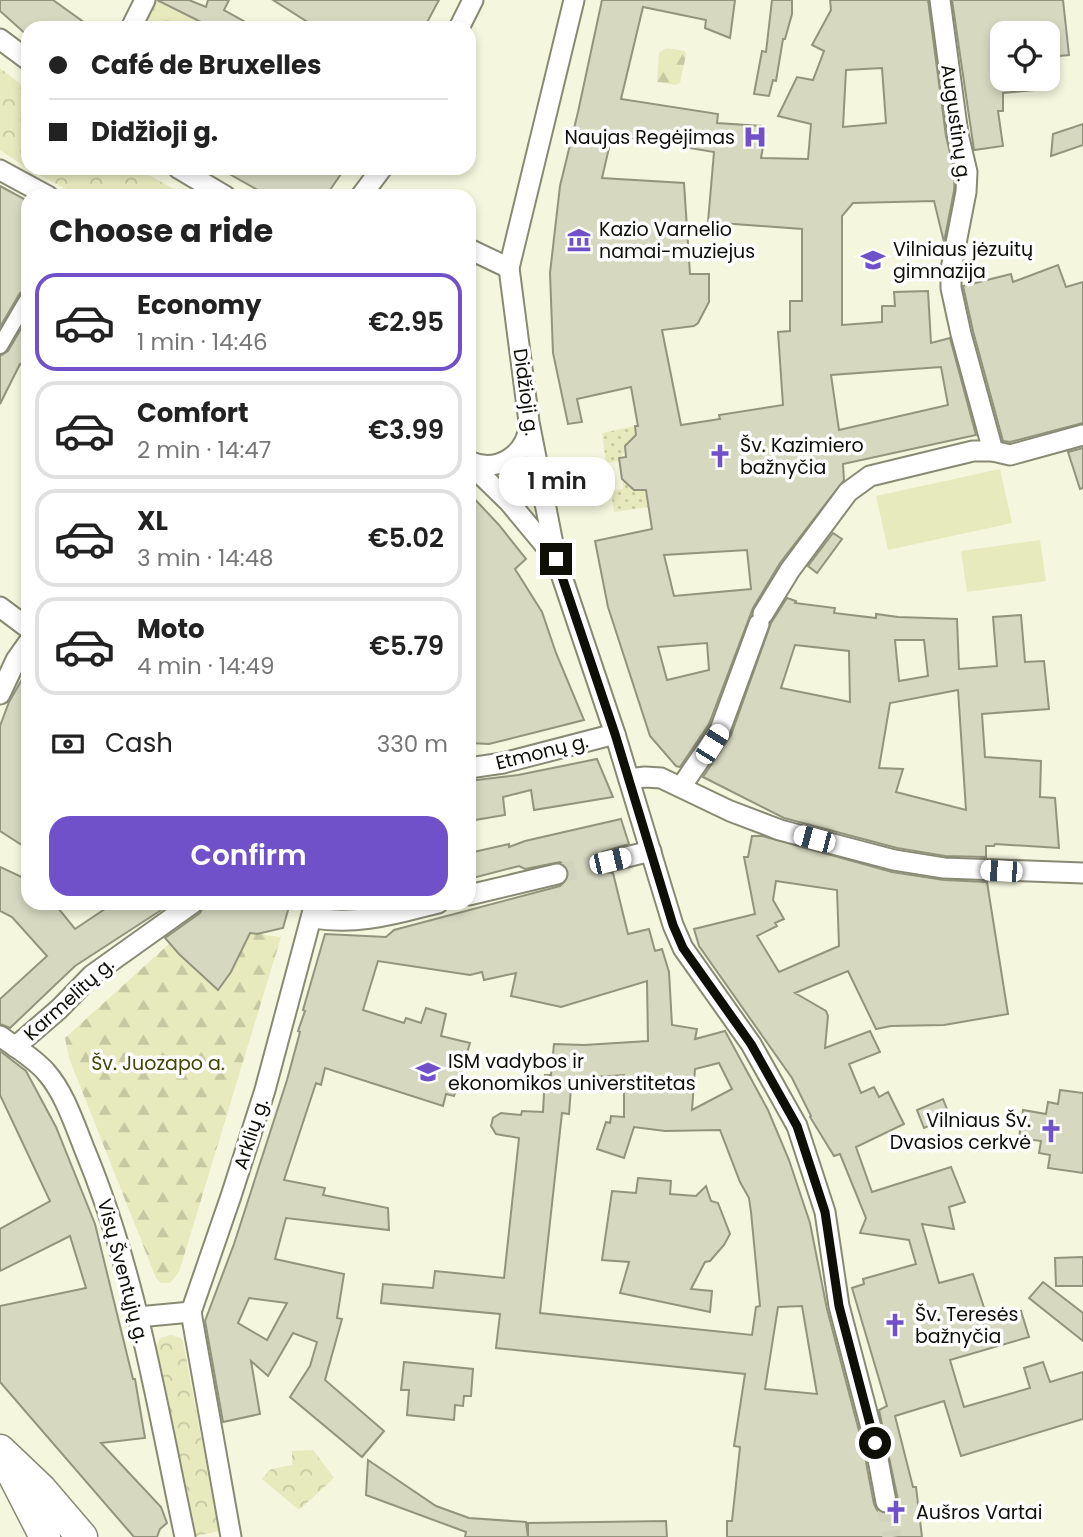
<!DOCTYPE html>
<meta charset="utf-8">
<style>
:root{--surface:#fff;--page:#f2f2f2;--text:#222;--muted:#767676;--line:#e0e0e0;--accent:#7051ca}
body{margin:0;font-family:Poppins,sans-serif;background:var(--page);color:var(--text);height:100vh;display:flex;flex-direction:column;font-size:26px;white-space:nowrap}
*{box-sizing:border-box;margin:0}
p{font-size:23px;color:var(--muted)}
.icon{flex:none;width:38px;height:38px;fill:none;stroke:currentColor;stroke-width:2;stroke-linecap:round;stroke-linejoin:round}
.map{position:relative;flex:1;overflow:hidden}
.sheet{position:absolute;left:21px;top:189px;width:455px;height:721px;display:flex;flex-direction:column;background:var(--surface);border-radius:21px;box-shadow:0 4px 10px #0003}
.sheet>*{flex:none}
.guide{position:absolute;left:21px;top:21px;width:455px;height:154px;border-radius:21px;box-shadow:0 4px 10px #0003;display:grid;align-content:center;height:154px;padding:0 28px;background:var(--surface)}
.controls{position:absolute;left:990px;top:21px;display:grid;gap:14px}
.controls a{display:grid;place-items:center;width:70px;height:70px;border-radius:14px;background:var(--surface);box-shadow:0 4px 10px #0003;font-size:35px}
.end{position:absolute;width:32px;height:32px;margin:-16px;border:9px solid #0e0f07;background:#fff;box-shadow:0 0 0 4px #fff}
.from{border-radius:50%}
.bubble{position:absolute;height:49px;border-radius:21px;background:var(--surface);box-shadow:0 4px 10px #0003;font-size:23px;font-weight:600;line-height:49px;text-align:center}
.car{position:absolute;width:21px;height:42px;margin:-21px -10px;border-radius:9px;box-shadow:0 0 5px 2px #0007;background:linear-gradient(#fff 24%,#345 0 40%,#fff 0 76%,#345 0 86%,#fff 0)}
.guide b{display:flex;align-items:center;gap:24px;height:66px;font-size:26px}
.guide b+b{border-top:2px solid var(--line)}
.guide i{width:18px;height:18px;background:var(--text)}
ul{padding:0;list-style:none}
li{display:flex;align-items:center;gap:21px;height:98px;margin:0 14px 10px;padding:0 14px;border:4px solid var(--line);border-radius:21px}
li div{flex:1}
li b{display:block;font-size:26px}
li em{font-style:normal;font-weight:600}
li.active{border-color:var(--accent)}
li>.icon{width:63px;height:63px;stroke-width:1.5}
h2{padding:0 28px;font-size:32px;line-height:84px}
.pay{display:flex;align-items:center;gap:18px;height:77px;padding:0 28px;font-size:26px}
.pay p{margin-inline-start:auto}
.action{display:flex;gap:14px;margin-top:auto;padding:14px 28px}
.action a{flex:1;height:80px;border-radius:21px;background:var(--accent);color:#fff;font-size:28px;font-weight:600;line-height:80px;text-align:center}
.map>svg:first-child{display:block}
.grass{fill:url(#grass-dots)}
.forest{fill:url(#forest-firs)}
.park{fill:url(#park-crowns)}
.garden{fill:#e7eabd}
.building{fill:#d6d8c0;stroke:#92947d;stroke-width:2;fill-rule:evenodd}
.lines{fill:none;stroke-linecap:round;stroke-linejoin:round}
.minor-tunnel{stroke:#d2d3bd;stroke-width:19;stroke-dasharray:19 10;stroke-linecap:butt}
.pedestrian-casing{stroke:#898a74;stroke-width:18}
.minor-casing{stroke:#898a74;stroke-width:23}
.primary-casing{stroke:#898a74;stroke-width:33}
.pedestrian{stroke:#fff;stroke-width:14}
.minor{stroke:#fff;stroke-width:19}
.primary{stroke:#fff;stroke-width:30}
.route{stroke:#0e0f07;stroke-width:9}
.labels{text-anchor:middle;dominant-baseline:central;stroke-width:7;stroke-linejoin:round;paint-order:stroke}
.street-label{font-size:19px;fill:#0e0f07;stroke:#fff}
.poi-label{font-size:19px;fill:#0e0f07;stroke:#fff;text-anchor:start}
.park-label{font-size:19px;fill:#43450a;stroke:#fff}
</style>
<div class="map">
<svg width="1083" height="1537" viewBox="0 0 1083 1537">
<defs>
<pattern id="grass-dots" width="8" height="8" patternUnits="userSpaceOnUse" patternTransform="scale(1.75)"><rect width="8" height="8" fill="#e7eabd"/><path d="M2 2h.1M6 6h.1" fill="none" stroke="#c5c8a1" stroke-width="1.8" stroke-linecap="round"/></pattern>
<pattern id="forest-firs" width="22" height="20" patternUnits="userSpaceOnUse" patternTransform="scale(1.75)"><rect width="22" height="20" fill="#e7eabd"/><path d="M5 1l3.5 6h-7zM16 11l3.5 6h-7z" fill="#c5c8a1"/></pattern>
<pattern id="park-crowns" width="20" height="18" patternUnits="userSpaceOnUse" patternTransform="scale(1.75)"><rect width="20" height="18" fill="#e7eabd"/><path d="M2 6a3 3 0 1 1 6 0M12 15a3 3 0 1 1 6 0" fill="none" stroke="#c5c8a1"/></pattern>
</defs>
<rect width="100%" height="100%" fill="#f4f6dd"/>
<g class="grass">
<polygon points="635,426 637,443 623,453 619,461 606,463 602,433"/>
<polygon points="623,480 645,487 648,507 614,512 611,491 623,489"/>
</g>
<g class="forest">
<polygon points="666,48 685,51 686,55 680,83 676,85 657,82 659,53"/>
<polygon points="250,933 281,937 179,1272 170,1283 161,1283 156,1278 69,1058 65,1038 170,943 218,990 231,972"/>
</g>
<g class="park">
<polygon points="154,0 213,28 142,28"/>
<polygon points="0,68 28,90 28,168 136,168 187,196 80,196 35,173 0,150"/>
<polygon points="171,1335 181,1338 183,1342 219,1531 192,1537 156,1346 160,1338"/>
<polygon points="313,1450 334,1478 299,1510 262,1479 271,1469 292,1465 292,1451"/>
</g>
<g class="garden">
<polygon points="1000,469 1012,523 888,550 876,496"/>
<polygon points="1040,540 1046,581 967,592 961,551"/>
</g>
<g class="building">
<polygon points="0,0 53,0 92,28 28,28 28,36 0,11"/>
<polygon points="157,0 189,0 206,7 208,0 229,0 224,10 256,28 213,28"/>
<polygon points="273,0 439,0 424,28 317,28"/>
<path d="M602,0H735L730,38L705,28L706,20L643,7L621,99L718,114L717,123L761,126L760,128L766,130L761,158L808,159L811,124L778,116L797,77L813,80L824,51L812,45L831,10L830,0H928L946,136L955,173L954,191L944,242L934,201L853,203L842,216V325L882,322V306H895L894,292L928,291L931,343L950,338L976,435L843,464L844,480L780,563L753,608L709,724L680,767L676,766L650,736L608,607L595,541L652,529L646,490H634L622,479L619,458L626,457L625,446L636,435L635,426H638L631,387L577,399L582,422L568,424L553,353L550,273L560,186L578,112ZM882,68L886,123L843,127L846,70ZM612,135L714,152L708,222L802,229V301H790V331L778,332L783,405L719,415L720,419L681,425L662,330L694,326L698,323L709,302V274H690L684,183L602,178ZM941,367L948,405L839,430L831,375ZM747,550L751,589L674,596L664,555ZM707,643L709,670L667,680L658,647Z"/>
<polygon points="772,0 792,0 792,14 785,39 783,39 776,81 773,80 769,96 754,94 762,51 766,52"/>
<polygon points="952,0 1063,0 1069,55 1048,57 1048,33 1003,33 1003,79 1034,79 1034,90 1003,93 1003,111 998,111 1003,146 974,150"/>
<polygon points="1083,124 1083,145 1051,156 1053,134"/>
<polygon points="219,168 345,168 326,196 268,196"/>
<polygon points="0,186 28,201 28,288 20,293 0,327"/>
<polygon points="1058,265 1066,287 1083,282 1083,423 1010,442 1003,441 973,331 963,286 1011,274 1013,282"/>
<polygon points="28,317 28,369 20,364 0,404 0,356 8,351"/>
<polygon points="1083,448 1083,488 1080,489 1068,452"/>
<polygon points="469,493 499,525 526,559 515,569 542,612 556,653 584,720 489,744 469,743"/>
<polygon points="833,533 842,539 817,573 808,566"/>
<path d="M787,598L796,601L795,603L835,608L834,613L876,618V614L898,617L957,619L959,669L997,666L993,617L1021,615L1025,662L1044,661L1049,709L982,714L985,757L1041,761L1040,797L1055,798L1059,848L995,844L994,846H986V857L945,856L897,848L784,818L703,777L731,735L771,623ZM895,640H924L928,676L899,681ZM795,645L849,651L850,702L781,688ZM958,690L966,810L896,792L903,769L879,768L890,703Z"/>
<polygon points="28,669 28,849 0,831 0,726 9,702"/>
<polygon points="597,759 613,797 534,810 531,790 503,797 505,815 469,821 469,781 518,775"/>
<path d="M621,819L629,844L602,852L598,858V865L606,872L613,873L628,934L649,929L655,951L662,949L669,972L672,1025L697,1029L695,1039L725,1031L768,1110L789,1160L810,1223L827,1309L863,1446L874,1504L877,1510L883,1514L893,1512L898,1500L879,1410L887,1406L852,1288L864,1284L863,1279L916,1264L909,1240L860,1233L866,1218L840,1154L834,1156L810,1117L811,1116L792,1078L699,946L694,929L755,914L744,857H748L752,836H762L892,872L944,880L987,882L1008,1014L944,1025L891,1026L876,1029L848,971L795,993L826,1011L828,1016L825,1048L870,1031L880,1052L849,1064L861,1093L874,1087L879,1097L888,1092L904,1124L856,1147L872,1192L951,1167L965,1202L949,1207L954,1229L922,1224L939,1283L973,1274L988,1320L1021,1311L1029,1337L950,1360L964,1407L1030,1388L1024,1368L1043,1362L1050,1382L1083,1372V1419L961,1456L944,1401L895,1416L913,1487H916L922,1537H727V1521H732L740,1447L734,1446L745,1374L496,1348L500,1314L381,1303L383,1284L433,1288L435,1271L504,1278L519,1138L496,1134L491,1126L493,1118L501,1113L521,1115L522,1111L543,1112L545,1075H551L554,1044L584,1045L648,1041L647,981L561,1007L511,996L516,973L484,980L482,972L470,975L378,961L363,1010L404,1023L406,1018L421,1023L426,1008L446,1014L441,1036L470,1043L454,1096L446,1094L443,1106L325,1068L321,1085L316,1083L284,1180L325,1188L323,1195L388,1208L389,1230L286,1218L275,1259L344,1274L337,1318L342,1319L325,1380L384,1431L362,1457L290,1397L310,1366L317,1342L293,1333L268,1376L251,1361L260,1414L223,1422L205,1321L234,1244L287,1080L300,1032L298,1031L305,1011L303,1010L325,934L386,937L394,930L560,886L568,878L569,872L566,866L560,862L525,869L519,866L469,879V853L509,844V847L525,841ZM776,881L837,890L839,946L779,972L757,936L777,926L775,923L784,919L773,900ZM719,1063L732,1089L692,1110L695,1069ZM624,1075V1117L611,1116L610,1123L606,1122L597,1149L624,1158L634,1127L665,1131L720,1130L740,1182L749,1198L751,1212L760,1306L756,1307L752,1335L540,1313L562,1113L569,1114L571,1088L578,1089V1078ZM249,1298L287,1303L267,1340L238,1323ZM802,1306L817,1394L765,1389L778,1307Z"/>
<polygon points="0,867 28,880 28,903 54,903 75,929 114,903 172,903 75,966 10,1028 0,1024 0,999 47,956 12,917 0,911"/>
<polygon points="205,903 290,903 283,928 257,934 250,933 231,972 218,990 179,954 165,938 200,913"/>
<polygon points="0,1051 26,1071 56,1127 95,1224 133,1379 135,1379 145,1438 101,1443 161,1507 167,1523 160,1529 157,1537 134,1537 0,1382 0,1306 86,1288 70,1236 0,1271 0,1229 50,1201 0,1095"/>
<polygon points="1060,1090 1083,1093 1083,1173 1048,1168 1050,1155 1039,1153 1041,1141 1019,1138 1023,1110 1046,1114 1048,1102 1058,1104"/>
<polygon points="943,1099 950,1117 924,1128 917,1110"/>
<polygon points="638,1178 671,1181 670,1194 696,1196 706,1186 711,1201 718,1203 730,1234 724,1245 710,1261 705,1262 691,1289 712,1291 710,1312 620,1293 629,1262 602,1260 612,1191 636,1193"/>
<polygon points="1083,1257 1083,1286 1056,1286 1055,1258"/>
<polygon points="1043,1282 1083,1313 1083,1341 1029,1298"/>
<polygon points="404,1362 473,1369 471,1396 464,1396 463,1406 455,1405 454,1420 407,1415 409,1390 401,1390"/>
<polygon points="368,1460 436,1506 469,1518 526,1522 528,1537 465,1537 466,1532 366,1495"/>
<polygon points="666,1521 667,1537 528,1537 528,1523"/>
</g>
<g class="lines">
<g class="minor-tunnel">
<polyline points="557,874 610,861"/>
<polyline points="886,1502 892,1537"/>
</g>
<g class="pedestrian-casing">
<polyline id="pedestrian" points="0,346 28,298"/>
</g>
<g class="minor-casing">
<g id="minor">
<polyline points="574,0 509,268 529,422 556,559 615,734 673,925 683,948 751,1044 797,1126 825,1212 839,1306 875,1443 886,1502"/>
<polyline points="940,0 958,134 967,172 966,192 951,269 951,288 961,334 993,451"/>
<polyline points="131,28 145,0"/>
<polyline points="459,28 473,0"/>
<polyline points="0,39 28,60"/>
<polyline points="178,168 225,196"/>
<polyline points="0,170 48,196"/>
<polyline points="361,196 382,168"/>
<polyline points="469,249 509,268"/>
<path d="M469,461C496,474 526,456 529,426"/>
<polyline points="469,463 509,502 553,555"/>
<polyline points="0,607 28,628"/>
<polyline points="763,614 790,570 848,492 870,476 973,451 993,451 1010,455 1083,435"/>
<polyline points="0,694 16,660 28,643"/>
<polyline points="469,768 503,763 615,734"/>
<polyline points="629,779 645,777 661,778 730,811 780,830 894,860 944,868 1083,873"/>
<polyline points="681,787 720,730 759,624"/>
<polyline points="610,861 651,851"/>
<polyline points="469,895 557,874"/>
<path d="M313,918C360,925 393,914 438,903"/>
<path d="M0,1036C15,1047 34,1058 46,1072C64,1092 74,1123 84,1148C136,1272 157,1406 185,1537"/>
<polyline points="15,1047 59,1009 92,975 193,903"/>
<polyline points="191,1312 231,1196 265,1090 315,903"/>
<polyline points="191,1312 231,1537"/>
<polyline points="138,1317 191,1312"/>
</g>
</g>
<g class="primary-casing">
<g id="primary">
<polyline points="0,1450 41,1489 82,1537"/>
<polyline points="8,1465 45,1537"/>
</g>
</g>
<use href="#pedestrian" class="pedestrian"/>
<use href="#minor" class="minor"/>
<use href="#primary" class="primary"/>
</g>
<g class="lines">
<polyline class="route" points="556,559 615,734 673,925 683,948 751,1044 797,1126 825,1212 839,1306 875,1443"/>
</g>
<defs>
<g id="hospital-bare" transform="scale(1.89)"><path d="M-5-5h3v3.5h4V-5h3V5h-3V1.5h-4V5h-3Z" fill="#7051ca" stroke="#fff" stroke-width="2.5" paint-order="stroke"/></g>
<g id="museum-bare" transform="scale(1.89)"><path d="M0-6L6-3V-2H-6V-3ZM-5-1h2V3h-2ZM-1-1h2V3h-2ZM3-1h2V3H3ZM-6 4H6V6H-6Z" fill="#7051ca" stroke="#fff" stroke-width="2.5" paint-order="stroke"/></g>
<g id="school-bare" transform="scale(1.89)"><path d="M0-5L7-2L0 1L-7-2ZM-4 1L0 2.5L4 1V4Q0 6-4 4Z" fill="#7051ca" stroke="#fff" stroke-width="2.5" paint-order="stroke"/></g>
<g id="church-bare" transform="scale(1.89)"><path d="M-1.2-6h2.4v3.5h3.3v2.4h-3.3V6h-2.4V-.1h-3.3v-2.4h3.3Z" fill="#7051ca" stroke="#fff" stroke-width="2.5" paint-order="stroke"/></g>
<g id="university-bare" transform="scale(1.89)"><path d="M0-5L7-2L0 1L-7-2ZM-4 1L0 2.5L4 1V4Q0 6-4 4Z" fill="#7051ca" stroke="#fff" stroke-width="2.5" paint-order="stroke"/></g>
</defs>
<g fill-rule="evenodd">
<use href="#hospital-bare" x="755" y="137"/>
<use href="#museum-bare" x="579" y="240"/>
<use href="#school-bare" x="873" y="260"/>
<use href="#church-bare" x="720" y="456"/>
<use href="#university-bare" x="428" y="1072"/>
<use href="#church-bare" x="1051" y="1131"/>
<use href="#church-bare" x="895" y="1325"/>
<use href="#church-bare" x="896" y="1512"/>
</g>
<g class="labels">
<g class="street-label">
<text transform="translate(956 123) rotate(82)">Augustinų g.</text>
<text transform="translate(526 392) rotate(82)">Didžioji g.</text>
<text transform="translate(542 752) rotate(-14)">Etmonų g.</text>
<text transform="translate(69 999) rotate(-42)">Karmelitų g.</text>
<text transform="translate(251 1134) rotate(-72)">Arklių g.</text>
<text transform="translate(123 1271) rotate(75)">Visų Šventųjų g.</text>
</g>
<g class="poi-label">
<text x="735" y="137" text-anchor="end">Naujas Regėjimas</text>
<text x="599" y="229">Kazio Varnelio<tspan x="599" dy="22">namai-muziejus</tspan></text>
<text x="893" y="249">Vilniaus jėzuitų<tspan x="893" dy="22">gimnazija</tspan></text>
<text x="740" y="445">Šv. Kazimiero<tspan x="740" dy="22">bažnyčia</tspan></text>
<text x="448" y="1061">ISM vadybos ir<tspan x="448" dy="22">ekonomikos universtitetas</tspan></text>
<text x="1031" y="1120" text-anchor="end">Vilniaus Šv.<tspan x="1031" dy="22">Dvasios cerkvė</tspan></text>
<text x="915" y="1314">Šv. Teresės<tspan x="915" dy="22">bažnyčia</tspan></text>
<text x="916" y="1512">Aušros Vartai</text>
</g>
<g class="park-label">
<text x="158" y="1063">Šv. Juozapo a.</text>
</g>
</g>
</svg>
<div class="controls">
<a><svg class="icon" aria-label="locate" viewBox="0 0 24 24"><circle cx="12" cy="12" r="6"/><path d="M12 2v4M12 18v4M2 12h4M18 12h4"/></svg></a>
</div>
<i class="end from" style="left:875px;top:1443px"></i>
<i class="end" style="left:556px;top:559px"></i>
<div class="bubble" style="left:499px;top:457px;width:116px">1 min</div>
<i class="car" style="left:712px;top:744px;rotate:32deg"></i>
<i class="car" style="left:814px;top:839px;rotate:285deg"></i>
<i class="car" style="left:610px;top:861px;rotate:77deg"></i>
<i class="car" style="left:1001px;top:871px;rotate:273deg"></i>
<div class="guide">
<b><i class="from"></i>Café de Bruxelles</b>
<b><i></i>Didžioji g.</b>
</div>
<section class="sheet">
<h2>Choose a ride</h2>
<ul>
<li class="active"><svg class="icon" aria-label="car" viewBox="0 0 24 24"><path d="M5 17H2v-5l4-1 3-4h7l3 4 3 1v5h-3M9 17h6M6 11h13"/><circle cx="7" cy="17" r="2"/><circle cx="17" cy="17" r="2"/></svg><div><b>Economy</b><p>1 min · 14:46</p></div><em>€2.95</em></li>
<li><svg class="icon" aria-label="car" viewBox="0 0 24 24"><path d="M5 17H2v-5l4-1 3-4h7l3 4 3 1v5h-3M9 17h6M6 11h13"/><circle cx="7" cy="17" r="2"/><circle cx="17" cy="17" r="2"/></svg><div><b>Comfort</b><p>2 min · 14:47</p></div><em>€3.99</em></li>
<li><svg class="icon" aria-label="car" viewBox="0 0 24 24"><path d="M5 17H2v-5l4-1 3-4h7l3 4 3 1v5h-3M9 17h6M6 11h13"/><circle cx="7" cy="17" r="2"/><circle cx="17" cy="17" r="2"/></svg><div><b>XL</b><p>3 min · 14:48</p></div><em>€5.02</em></li>
<li><svg class="icon" aria-label="car" viewBox="0 0 24 24"><path d="M5 17H2v-5l4-1 3-4h7l3 4 3 1v5h-3M9 17h6M6 11h13"/><circle cx="7" cy="17" r="2"/><circle cx="17" cy="17" r="2"/></svg><div><b>Moto</b><p>4 min · 14:49</p></div><em>€5.79</em></li>
</ul>
<div class="pay"><svg class="icon" aria-label="cash" viewBox="0 0 24 24"><path d="M3 7h18v10H3z"/><circle cx="12" cy="12" r="2"/></svg>Cash<p>330 m</p></div>
<div class="action"><a>Confirm</a></div>
</section>
</div>
